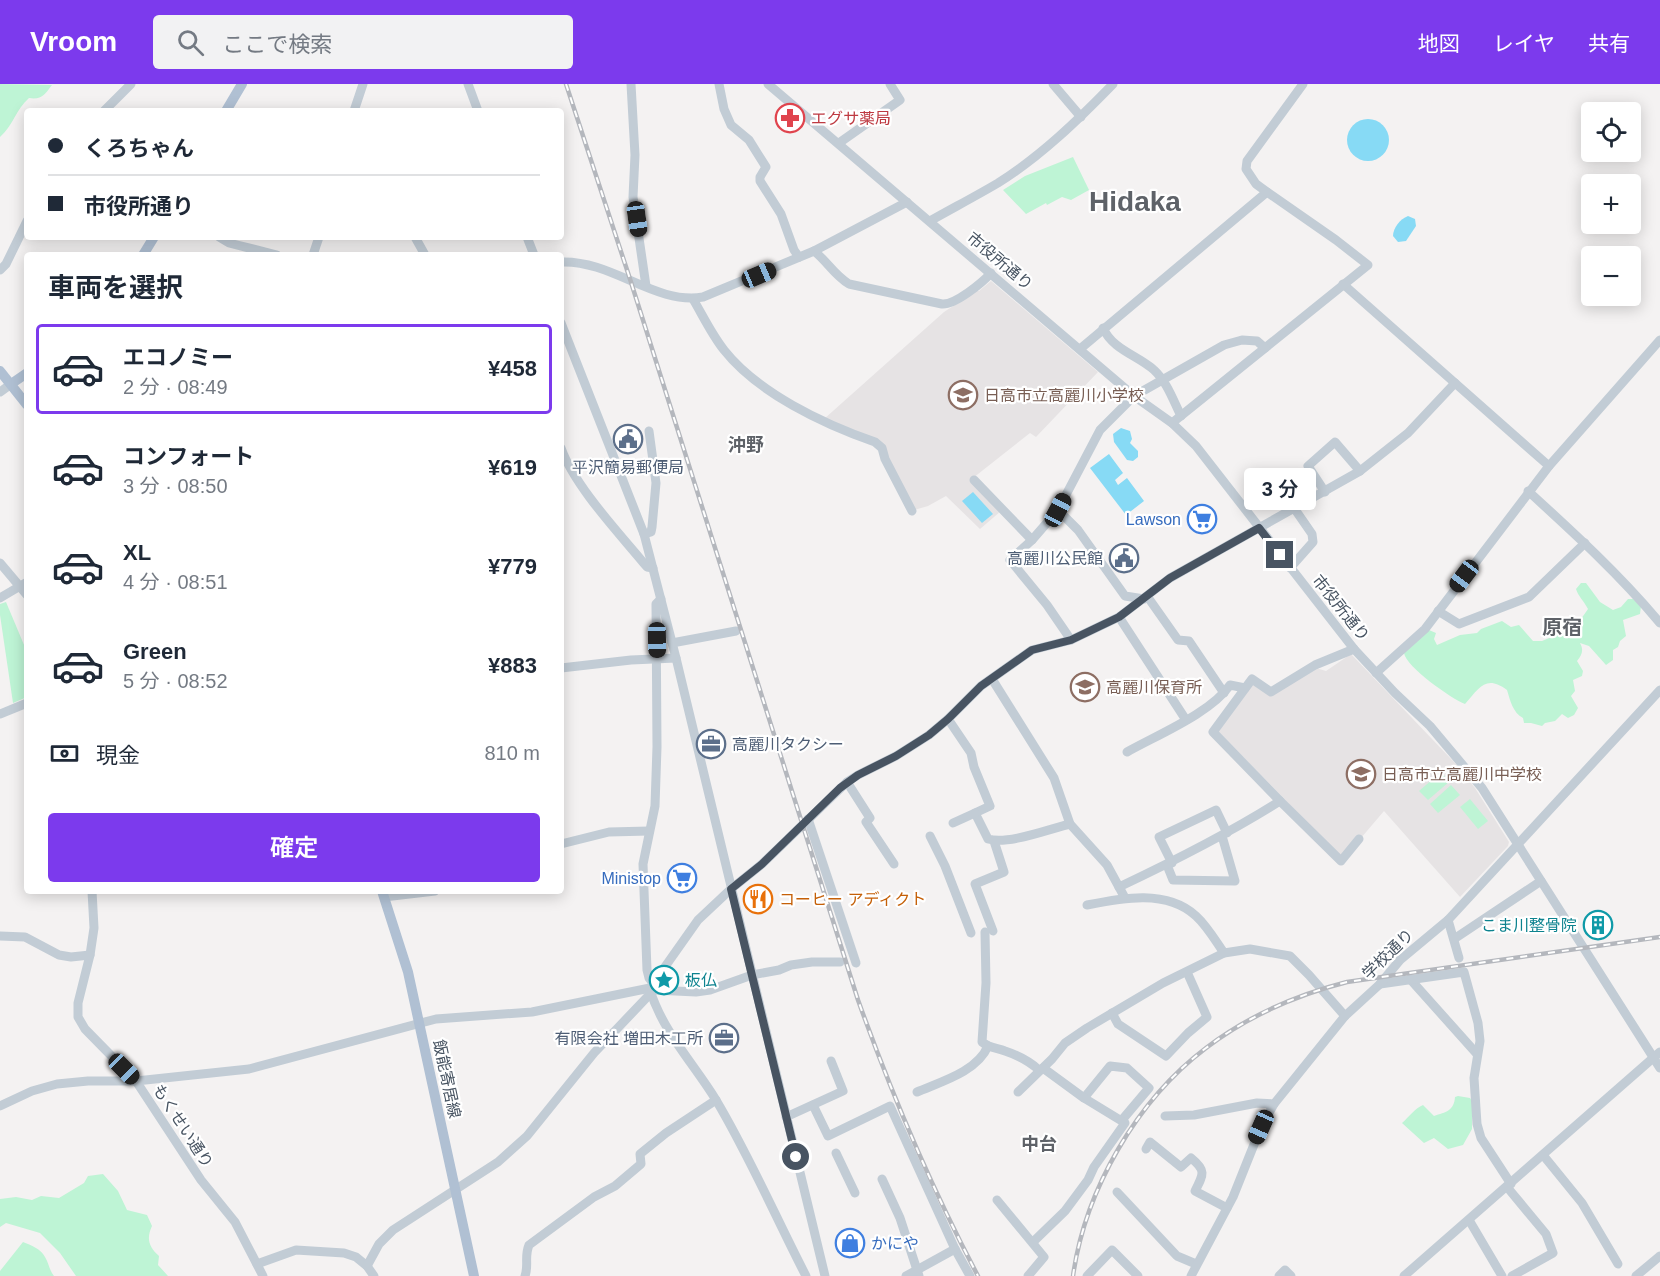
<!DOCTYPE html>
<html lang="ja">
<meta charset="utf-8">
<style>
:root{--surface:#fff;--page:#f2f2f3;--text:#1f2937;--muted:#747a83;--line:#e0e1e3;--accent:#7c3aed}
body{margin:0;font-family:Arial,"Noto Sans JP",sans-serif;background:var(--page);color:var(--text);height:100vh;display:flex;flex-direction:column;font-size:22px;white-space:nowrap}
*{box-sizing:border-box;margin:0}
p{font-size:20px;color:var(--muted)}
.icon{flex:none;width:33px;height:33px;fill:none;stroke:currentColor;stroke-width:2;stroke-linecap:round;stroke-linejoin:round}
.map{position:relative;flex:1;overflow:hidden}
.sheet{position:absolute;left:24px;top:168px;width:540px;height:642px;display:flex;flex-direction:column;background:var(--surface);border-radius:6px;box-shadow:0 3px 15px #0003}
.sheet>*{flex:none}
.banner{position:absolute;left:24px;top:24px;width:540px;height:132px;border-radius:6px;box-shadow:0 3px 15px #0003;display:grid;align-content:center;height:132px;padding:0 24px;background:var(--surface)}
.fabs{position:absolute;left:1581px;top:18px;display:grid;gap:12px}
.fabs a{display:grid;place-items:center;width:60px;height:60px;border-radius:6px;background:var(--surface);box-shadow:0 3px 15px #0003;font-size:30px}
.end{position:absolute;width:27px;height:27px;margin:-14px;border:8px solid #485462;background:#fff;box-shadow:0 0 0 3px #fff}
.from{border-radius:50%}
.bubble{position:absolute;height:42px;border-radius:6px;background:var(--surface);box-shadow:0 3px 15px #0003;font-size:20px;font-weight:600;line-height:42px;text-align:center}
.car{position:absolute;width:18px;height:36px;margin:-18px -9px;border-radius:8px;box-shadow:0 0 4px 2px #0007;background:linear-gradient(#222 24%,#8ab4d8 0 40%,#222 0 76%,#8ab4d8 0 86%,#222 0)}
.banner b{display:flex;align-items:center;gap:21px;height:57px;font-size:22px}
.banner b+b{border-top:2px solid var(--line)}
.banner i{width:15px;height:15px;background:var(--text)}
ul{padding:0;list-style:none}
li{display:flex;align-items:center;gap:18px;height:90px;margin:0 12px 9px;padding:0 12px;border:3px solid transparent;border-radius:6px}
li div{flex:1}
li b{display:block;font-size:22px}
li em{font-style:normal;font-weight:600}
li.current{border-color:var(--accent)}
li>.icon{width:54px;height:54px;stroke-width:1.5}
h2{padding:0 24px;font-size:27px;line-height:72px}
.pay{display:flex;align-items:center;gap:15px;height:66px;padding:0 24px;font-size:22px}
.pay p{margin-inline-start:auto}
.action{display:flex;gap:12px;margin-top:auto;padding:12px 24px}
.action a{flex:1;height:69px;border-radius:6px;background:var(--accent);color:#fff;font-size:24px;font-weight:600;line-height:69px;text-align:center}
header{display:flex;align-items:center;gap:36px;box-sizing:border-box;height:84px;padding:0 30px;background:var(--accent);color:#fff}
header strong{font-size:28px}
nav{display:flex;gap:33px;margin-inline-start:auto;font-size:21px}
.search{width:420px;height:54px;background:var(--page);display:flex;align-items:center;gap:15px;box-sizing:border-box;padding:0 21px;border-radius:6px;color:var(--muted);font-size:22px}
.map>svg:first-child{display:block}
.education{fill:#e6e3e4}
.green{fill:#bef4d5}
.water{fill:#87daf5}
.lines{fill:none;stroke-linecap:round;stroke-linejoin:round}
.minor{stroke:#c2ccd5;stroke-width:9}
.major{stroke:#b0c0d3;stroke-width:10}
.rail-casing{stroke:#b4b7bd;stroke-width:4.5}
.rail{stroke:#fff;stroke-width:2;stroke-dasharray:7;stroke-linecap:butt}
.route{stroke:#485462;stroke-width:8}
.labels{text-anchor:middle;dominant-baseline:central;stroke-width:4.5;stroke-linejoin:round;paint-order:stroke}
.health-label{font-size:16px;fill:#be3a42;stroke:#fff;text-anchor:start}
.street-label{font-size:16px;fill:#485462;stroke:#fff}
.education-label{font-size:16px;fill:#785e54;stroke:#fff;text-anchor:start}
.service-label{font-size:16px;fill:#4e5e75;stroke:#fff;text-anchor:end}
.shop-label{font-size:16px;fill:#366cbe;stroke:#fff;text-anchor:end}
.food-label{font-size:16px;fill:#c56008;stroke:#fff;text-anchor:start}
.culture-label{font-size:16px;fill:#0d838f;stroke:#fff;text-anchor:end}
.neighbourhood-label{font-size:18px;font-weight:bold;fill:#5e6268;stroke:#fff}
.quarter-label{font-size:20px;font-weight:bold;fill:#5e6268;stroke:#fff}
.town-label{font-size:28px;font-weight:bold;fill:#5e6268;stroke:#fff}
</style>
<header>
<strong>Vroom</strong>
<div class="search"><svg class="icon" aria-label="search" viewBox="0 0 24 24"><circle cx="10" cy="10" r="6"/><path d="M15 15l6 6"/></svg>ここで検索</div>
<nav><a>地図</a><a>レイヤ</a><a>共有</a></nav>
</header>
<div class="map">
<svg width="1660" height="1192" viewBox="0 0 1660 1192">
<rect width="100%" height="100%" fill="#f4f2f2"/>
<g class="education">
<polygon points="991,197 1098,288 1036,353 1030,349 973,394 1001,427 980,445 946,412 928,422 914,426 887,374 884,362 824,335 944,228 976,207 979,207"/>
<polygon points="1351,570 1453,677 1475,704 1509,758 1508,762 1460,813 1384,727 1361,754 1340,772 1217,646 1251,599 1271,610 1316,584 1326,587"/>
</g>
<g class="green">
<path d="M0,0L52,1C45,10 42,16 29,14C16,25 13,42 0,53Z"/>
<polygon points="1073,73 1089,106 1071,116 1062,113 1047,121 1046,119 1026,130 1003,106 1025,92"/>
<path d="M1581,499H1586L1600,518L1613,526L1621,523L1628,515H1633L1641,522L1640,530L1623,536L1626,552L1620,557L1618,563L1613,566V576L1606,581L1589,562L1580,559C1584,566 1582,571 1577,577L1583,587L1582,592L1573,596L1575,607L1571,612L1578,624L1574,631L1568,634L1562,630L1555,637L1545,639L1542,642L1531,639H1524L1523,634C1513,629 1510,616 1507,606C1486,590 1479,604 1465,620C1452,615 1406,583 1404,569L1429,546L1436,549L1434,555L1437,561L1460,551L1477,549L1481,545L1502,537L1511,543L1519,541L1533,557H1542L1554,552L1561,545L1581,535L1588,525C1584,517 1578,512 1576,505Z"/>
<polygon points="6,518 27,568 27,613 13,619 0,531 0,520"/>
<polygon points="1441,688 1449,698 1428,716 1419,707"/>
<polygon points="1451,701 1460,711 1438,729 1430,720"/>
<polygon points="1470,715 1488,737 1478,745 1460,723"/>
<path d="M1458,1012L1470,1014L1472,1017V1045L1463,1061L1448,1065L1434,1054L1424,1059L1402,1039C1409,1033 1415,1024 1423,1021L1434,1032C1446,1028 1454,1027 1455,1013Z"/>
<path d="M103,1090L118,1107L127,1126L147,1131L152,1142C146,1155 149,1163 159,1172L158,1181L168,1192H76L60,1169L40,1149L6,1139L0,1143V1115L16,1113L32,1116L41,1112L59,1114L84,1099L88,1092Z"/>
<path d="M23,1158C31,1161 41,1165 45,1173C49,1179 49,1186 54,1192H0V1187Z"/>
</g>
<g class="water">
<circle cx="1368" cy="56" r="21"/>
<path d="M1408,132L1415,135L1416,142L1406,157L1398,158L1393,152C1393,144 1400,135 1408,132Z"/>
<polygon points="1121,344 1130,347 1132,355 1130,359 1138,367 1138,373 1133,377 1127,376 1114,358 1113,350"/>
<polygon points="1109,370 1123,389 1115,396 1118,401 1127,394 1144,417 1126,431 1090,384"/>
<polygon points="973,408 993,430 982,439 962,417"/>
</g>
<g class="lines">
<g class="minor">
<polyline points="468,0 478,27"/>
<polyline points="631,0 635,71 633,113 646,202"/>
<polyline points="719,0 724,25 731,41 749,56 766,83 760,93 760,97 781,130 794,166 799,173"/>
<polyline points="768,0 1134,312 1172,339 1196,362 1354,565 1395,609 1430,642 1482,704 1660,984"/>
<polyline points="1053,0 1081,33"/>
<polyline points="104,27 131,0"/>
<polyline points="354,27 363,0"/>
<polyline points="839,59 900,16 890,0"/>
<path d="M930,137C953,124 976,112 998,99C1041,72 1078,36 1113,0"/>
<polyline points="219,153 229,159 277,171"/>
<polyline points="415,153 425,171"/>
<polyline points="527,153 534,171"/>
<path d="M814,167C827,177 834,191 849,200L942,220C955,221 982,199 991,189"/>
<polyline points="313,171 319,153"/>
<path d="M561,178C613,176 654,221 703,213L814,167L907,118"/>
<polyline points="0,186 6,180 27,137"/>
<polyline points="1343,200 1549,382"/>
<path d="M693,215C703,232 712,251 724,266C758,309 823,340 875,358L882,364L885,375L912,427"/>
<polyline points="561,239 644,450 676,574 825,1192"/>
<path d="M1103,244C1113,266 1137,271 1154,286C1167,298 1173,316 1181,332"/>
<polyline points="1080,265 1267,108"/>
<polyline points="0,308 11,300"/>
<polyline points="1172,339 1368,181 1336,156 1267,108 1256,100 1246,85 1247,77 1303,0"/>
<path d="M561,364C575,403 620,450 647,483L653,484"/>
<polyline points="974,396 1032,456"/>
<path d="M1528,407C1574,449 1620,491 1660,539"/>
<polyline points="1325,408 1308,382 1335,358 1360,387"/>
<polyline points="1058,426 1078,446 1125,512 1144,515"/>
<polyline points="644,450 651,448 652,443 656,399 649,347"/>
<polyline points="0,479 27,511"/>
<polyline points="1290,484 1313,458 1312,450 1294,424"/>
<polyline points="1147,512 1178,556 1189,557 1224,609"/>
<polyline points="0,514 27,498"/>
<polyline points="1438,527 1459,540 1529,513 1585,459"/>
<polyline points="1119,533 1186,636"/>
<polyline points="1071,556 1047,521 1010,476 1032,456 1058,426 1100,346 1134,312 1224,261 1242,256 1257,257 1265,264"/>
<polyline points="672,559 736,547"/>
<polyline points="1354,565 1315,581 1271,608 1252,595 1213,648 1280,717 1341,777 1359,755"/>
<polyline points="561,584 631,576 676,574"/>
<polyline points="1376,589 1425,545 1549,382 1660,256"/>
<polyline points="992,595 1054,694 1070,740 1107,781 1125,814"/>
<polyline points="0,630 27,619"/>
<path d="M948,635L971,669L974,683L990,722L975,729L988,755C1008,761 1049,745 1070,740"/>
<path d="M1127,668C1157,651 1211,629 1230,601L1245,604"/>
<polyline points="847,698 870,734 866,738 894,780"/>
<polyline points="808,735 856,879"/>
<polyline points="953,739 975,729"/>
<polyline points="930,752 945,782 971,849"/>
<polyline points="561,760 609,748 649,747"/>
<polyline points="1172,779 1159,753 1216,726 1227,749"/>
<polyline points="1167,781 1173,796 1235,797 1222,752"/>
<path d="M1119,803C1174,777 1228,750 1280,717"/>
<polyline points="92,807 94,844 90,871 78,919 78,933 85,945 136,997 201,1096 235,1138 263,1192"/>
<polyline points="384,813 435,807"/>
<path d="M1087,821C1122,814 1167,805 1196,832C1207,842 1215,856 1224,869"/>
<polyline points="1448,836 1459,874"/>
<polyline points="993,847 975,800 1004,788 994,757"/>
<path d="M985,848L986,899L982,958C989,964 997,964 1005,967C1017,971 1030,978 1039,986"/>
<polyline points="0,852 25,853 59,871 71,873 90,871"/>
<polyline points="1454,855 1541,797"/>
<polyline points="1410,895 1477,970"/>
<polyline points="653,899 649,894 647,886 643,780 655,722 657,663 656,520 661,515"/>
<polyline points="1380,900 1464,888 1478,939 1480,957 1474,994 1477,1040 1481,1054 1511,1100"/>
<polyline points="650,904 698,836 731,805 762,780 847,698 858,691 896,672 929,651 948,635 981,602 1032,566 1071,556 1119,533 1170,494 1360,387 1408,349 1455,299"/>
<path d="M650,906C663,948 694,980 716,1016C750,1073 776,1134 806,1192"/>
<polyline points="1112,929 1118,940 1166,972 1188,949 1207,933 1187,888"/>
<path d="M917,1008C940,998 977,988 988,962"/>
<polyline points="1018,1008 1052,975 1065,959 1087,944 1163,899 1224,869 1250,865 1290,872 1309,891 1345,932"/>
<polyline points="1084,1014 1110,982 1127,984 1149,1004 1122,1036"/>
<polyline points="813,1021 828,1052 890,1022 955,1165 970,1192"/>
<polyline points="0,1022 32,1007 57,1000 88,997 136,997 249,985 436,935 532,928 650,904 655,906 696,908 710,906 752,891 779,886 791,881 812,878 840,878"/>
<polyline points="1165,1032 1194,1031 1257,1019 1274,1020"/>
<polyline points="786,1033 843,1007 831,977"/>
<path d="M1146,1065L1150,1058L1181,1083L1191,1074C1206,1086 1204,1090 1195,1107L1227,1124"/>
<polyline points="836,1069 855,1109"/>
<polyline points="1543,1071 1582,1119 1618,1180"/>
<polyline points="882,1095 900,1134 919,1192"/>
<polyline points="1507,1103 1546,1150 1553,1169 1512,1192"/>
<polyline points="1117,1108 1177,1172 1196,1180"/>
<polyline points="997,1116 1044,1173 1028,1192"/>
<polyline points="1469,1136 1502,1192"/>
<polyline points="1033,1158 1065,1127 1088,1096 1094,1083 1125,1039 1084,1014 1043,984"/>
<polyline points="257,1180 296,1166 344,1169 356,1173 367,1182 374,1192"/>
<polyline points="367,1182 379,1160 393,1146 498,1078 527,1052 594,969 651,909"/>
<path d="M525,1192C529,1181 524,1173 529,1161L594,1113L615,1102L641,1080L640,1070L666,1049L716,1016"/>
<polyline points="906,1192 955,1165"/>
<polyline points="1087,1192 1112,1166 1138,1192"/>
<polyline points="1191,1192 1233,1113 1261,1043 1274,1020 1345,932 1380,900 1400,876 1448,836 1660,606"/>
<polyline points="1279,1192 1285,1186 1291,1192"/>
<polyline points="1404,1192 1660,968"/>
<polyline points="1636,1192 1660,1172"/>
</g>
<g class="major">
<polyline points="226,27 242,0"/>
<polyline points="143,171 154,153"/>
<polyline points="0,287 27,321"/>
<polyline points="11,300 27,289"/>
<polyline points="382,807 408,888 474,1192"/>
</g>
<g class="rail-casing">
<g id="rail">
<path d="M566,0L630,195L858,916C892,1011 931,1103 978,1192"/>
<path d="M1073,1192C1085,1106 1137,1016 1206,964C1248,932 1296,911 1347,898L1660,853"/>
</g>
</g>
<use href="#rail" class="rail"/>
</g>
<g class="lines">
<polyline class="route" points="796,1073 731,805 762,780 840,704 858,691 896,672 929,651 948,635 981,602 1032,566 1071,556 1119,533 1170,494 1259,444 1280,471"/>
</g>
<defs>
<g id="pharmacy-ring" transform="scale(1.5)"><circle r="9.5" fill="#fff" stroke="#e0444e" stroke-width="1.5"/><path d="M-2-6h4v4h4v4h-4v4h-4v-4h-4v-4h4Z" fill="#e0444e"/></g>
<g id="school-ring" transform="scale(1.5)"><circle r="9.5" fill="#fff" stroke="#8d6e63" stroke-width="1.5"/><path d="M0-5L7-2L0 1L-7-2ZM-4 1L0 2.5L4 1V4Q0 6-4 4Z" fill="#8d6e63"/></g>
<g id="civic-ring" transform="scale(1.5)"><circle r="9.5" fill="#fff" stroke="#5c6f8a" stroke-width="1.5"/><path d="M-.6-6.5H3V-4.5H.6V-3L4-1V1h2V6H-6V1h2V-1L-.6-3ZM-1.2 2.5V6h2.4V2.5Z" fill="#5c6f8a"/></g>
<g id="supermarket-ring" transform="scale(1.5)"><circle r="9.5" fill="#fff" stroke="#3f7fe0" stroke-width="1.5"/><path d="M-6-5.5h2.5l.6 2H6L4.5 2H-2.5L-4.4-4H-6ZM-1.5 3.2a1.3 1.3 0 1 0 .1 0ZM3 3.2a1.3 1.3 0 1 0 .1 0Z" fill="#3f7fe0"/></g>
<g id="office-ring" transform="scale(1.5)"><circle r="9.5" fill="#fff" stroke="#5c6f8a" stroke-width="1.5"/><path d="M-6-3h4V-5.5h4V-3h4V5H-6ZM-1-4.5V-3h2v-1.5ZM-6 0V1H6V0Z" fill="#5c6f8a"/></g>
<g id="restaurant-ring" transform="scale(1.5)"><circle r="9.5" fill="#fff" stroke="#e8710a" stroke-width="1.5"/><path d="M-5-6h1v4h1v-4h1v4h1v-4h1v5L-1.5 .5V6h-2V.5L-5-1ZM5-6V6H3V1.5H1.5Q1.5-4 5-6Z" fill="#e8710a"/></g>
<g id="building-ring" transform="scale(1.5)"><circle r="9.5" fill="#fff" stroke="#0f9aa8" stroke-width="1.5"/><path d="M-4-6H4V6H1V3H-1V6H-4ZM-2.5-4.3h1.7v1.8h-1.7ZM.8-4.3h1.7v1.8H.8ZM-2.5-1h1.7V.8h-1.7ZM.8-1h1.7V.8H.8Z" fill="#0f9aa8"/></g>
<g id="sight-ring" transform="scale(1.5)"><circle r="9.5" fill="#fff" stroke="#0f9aa8" stroke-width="1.5"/><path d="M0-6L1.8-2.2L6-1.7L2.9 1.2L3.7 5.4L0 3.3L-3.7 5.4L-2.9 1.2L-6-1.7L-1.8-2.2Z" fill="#0f9aa8"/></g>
<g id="shop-ring" transform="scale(1.5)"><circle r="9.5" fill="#fff" stroke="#3f7fe0" stroke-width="1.5"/><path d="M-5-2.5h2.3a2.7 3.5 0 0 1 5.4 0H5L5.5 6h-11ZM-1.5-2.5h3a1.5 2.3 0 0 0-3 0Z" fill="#3f7fe0"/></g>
</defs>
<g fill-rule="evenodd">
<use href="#pharmacy-ring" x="790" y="34"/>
<use href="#school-ring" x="963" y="311"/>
<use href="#civic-ring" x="628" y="355"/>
<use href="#supermarket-ring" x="1202" y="435"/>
<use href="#civic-ring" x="1124" y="474"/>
<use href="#school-ring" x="1085" y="603"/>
<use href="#office-ring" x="711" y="660"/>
<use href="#school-ring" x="1361" y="690"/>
<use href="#supermarket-ring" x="682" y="794"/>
<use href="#restaurant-ring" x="758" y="815"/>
<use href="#building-ring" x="1598" y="841"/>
<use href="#sight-ring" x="664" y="896"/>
<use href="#office-ring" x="724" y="954"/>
<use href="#shop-ring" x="850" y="1159"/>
</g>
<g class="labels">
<g class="health-label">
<text x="811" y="34">エグサ薬局</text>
</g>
<g class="street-label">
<text transform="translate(1000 177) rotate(40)">市役所通り</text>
<text transform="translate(1341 524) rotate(51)">市役所通り</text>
<text transform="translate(1388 870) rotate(-44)">学校通り</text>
<text transform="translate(447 995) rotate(78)">飯能寄居線</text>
<text transform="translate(183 1042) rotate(57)">もくせい通り</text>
</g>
<g class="education-label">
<text x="984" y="311">日高市立高麗川小学校</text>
<text x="1106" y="603">高麗川保育所</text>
<text x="1382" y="690">日高市立高麗川中学校</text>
</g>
<g class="service-label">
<text x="628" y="383" text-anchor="middle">平沢簡易郵便局</text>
<text x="1103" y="474">高麗川公民館</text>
<text x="732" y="660" text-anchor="start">高麗川タクシー</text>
<text x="703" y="954">有限会社 増田木工所</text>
</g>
<g class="shop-label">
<text x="1181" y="435">Lawson</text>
<text x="661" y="794">Ministop</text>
<text x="871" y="1159" text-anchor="start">かにや</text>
</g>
<g class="food-label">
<text x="779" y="815">コーヒー アディクト</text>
</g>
<g class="culture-label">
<text x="1577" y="841">こま川整骨院</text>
<text x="685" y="896" text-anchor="start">板仏</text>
</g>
<g class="neighbourhood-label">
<text x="746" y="361">沖野</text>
<text x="1039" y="1060">中台</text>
</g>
<g class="quarter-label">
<text x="1562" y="543">原宿</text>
</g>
<g class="town-label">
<text x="1135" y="117">Hidaka</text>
</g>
</g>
</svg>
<div class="fabs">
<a><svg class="icon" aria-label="locate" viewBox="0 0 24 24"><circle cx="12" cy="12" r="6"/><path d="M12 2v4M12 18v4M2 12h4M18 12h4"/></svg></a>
<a>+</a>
<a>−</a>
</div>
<i class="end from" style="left:796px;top:1073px"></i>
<i class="end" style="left:1280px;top:471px"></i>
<div class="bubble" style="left:1244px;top:384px;width:72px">3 分</div>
<i class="car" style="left:637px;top:135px;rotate:172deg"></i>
<i class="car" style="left:759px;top:191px;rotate:67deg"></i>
<i class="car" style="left:1058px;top:426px;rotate:28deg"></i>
<i class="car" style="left:1464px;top:492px;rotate:217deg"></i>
<i class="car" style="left:657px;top:556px;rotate:179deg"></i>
<i class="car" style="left:124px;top:985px;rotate:135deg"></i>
<i class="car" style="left:1261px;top:1043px;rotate:204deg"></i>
<div class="banner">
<b><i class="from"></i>くろちゃん</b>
<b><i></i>市役所通り</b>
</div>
<section class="sheet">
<h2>車両を選択</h2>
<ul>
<li class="current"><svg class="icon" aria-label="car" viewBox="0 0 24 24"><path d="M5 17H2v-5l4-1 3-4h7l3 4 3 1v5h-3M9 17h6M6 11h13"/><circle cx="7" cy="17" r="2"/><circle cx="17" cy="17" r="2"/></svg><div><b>エコノミー</b><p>2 分 · 08:49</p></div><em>¥458</em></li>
<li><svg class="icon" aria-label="car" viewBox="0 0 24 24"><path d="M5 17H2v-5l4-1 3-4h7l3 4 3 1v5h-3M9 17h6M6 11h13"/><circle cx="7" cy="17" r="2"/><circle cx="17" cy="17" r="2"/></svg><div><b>コンフォート</b><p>3 分 · 08:50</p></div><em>¥619</em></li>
<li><svg class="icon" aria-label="car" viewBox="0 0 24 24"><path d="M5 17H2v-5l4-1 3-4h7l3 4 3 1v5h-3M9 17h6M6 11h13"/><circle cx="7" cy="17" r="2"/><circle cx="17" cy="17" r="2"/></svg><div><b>XL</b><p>4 分 · 08:51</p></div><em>¥779</em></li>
<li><svg class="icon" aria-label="car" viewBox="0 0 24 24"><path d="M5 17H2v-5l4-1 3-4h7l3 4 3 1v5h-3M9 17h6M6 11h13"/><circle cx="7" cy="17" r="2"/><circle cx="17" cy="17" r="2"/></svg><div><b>Green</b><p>5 分 · 08:52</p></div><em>¥883</em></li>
</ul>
<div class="pay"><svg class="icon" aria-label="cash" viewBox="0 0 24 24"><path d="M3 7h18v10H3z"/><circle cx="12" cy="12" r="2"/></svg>現金<p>810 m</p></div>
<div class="action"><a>確定</a></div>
</section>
</div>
